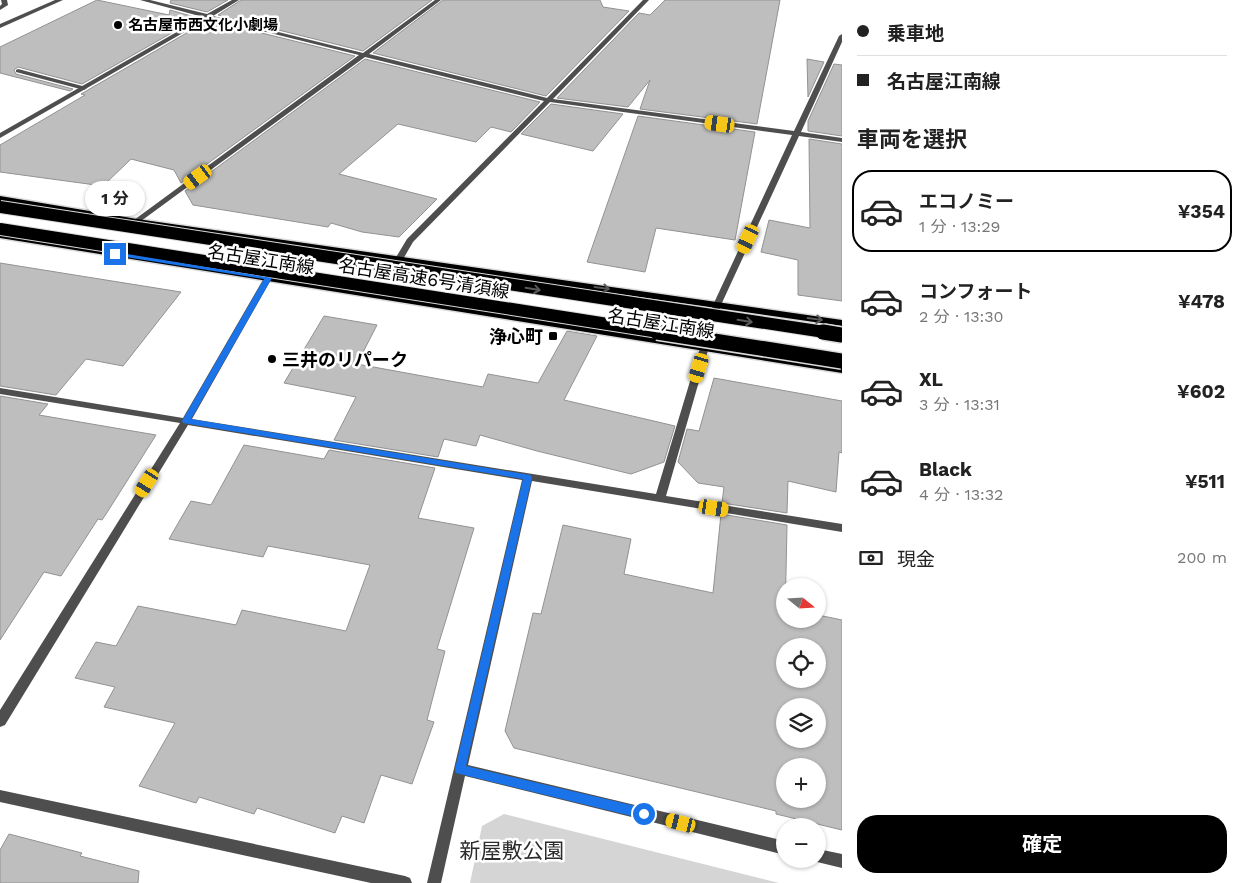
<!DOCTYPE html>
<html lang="ja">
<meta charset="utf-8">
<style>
:root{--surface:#fff;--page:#f6f6f6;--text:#222;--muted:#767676;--line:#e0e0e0;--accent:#000}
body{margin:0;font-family:"Work Sans","Noto Sans JP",sans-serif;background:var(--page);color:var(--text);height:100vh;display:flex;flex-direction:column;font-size:19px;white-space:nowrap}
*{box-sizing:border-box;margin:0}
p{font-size:16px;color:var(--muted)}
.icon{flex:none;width:28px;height:28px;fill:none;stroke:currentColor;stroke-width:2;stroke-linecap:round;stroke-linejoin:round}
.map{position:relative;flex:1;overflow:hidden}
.side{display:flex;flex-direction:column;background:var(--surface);width:400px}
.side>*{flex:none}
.top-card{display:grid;align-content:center;height:110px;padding:0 15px;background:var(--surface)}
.needle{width:32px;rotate:108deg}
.controls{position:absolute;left:776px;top:578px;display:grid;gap:10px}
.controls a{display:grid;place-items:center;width:50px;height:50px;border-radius:50%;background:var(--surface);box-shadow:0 1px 4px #0004;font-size:25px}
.end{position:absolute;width:22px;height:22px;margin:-11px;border:6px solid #1a73e8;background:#fff;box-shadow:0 0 0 2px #fff}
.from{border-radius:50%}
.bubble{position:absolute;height:35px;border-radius:18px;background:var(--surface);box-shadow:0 1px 4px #0004;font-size:16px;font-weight:700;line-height:35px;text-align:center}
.car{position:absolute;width:15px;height:30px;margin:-15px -8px;border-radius:6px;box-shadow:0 0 4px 1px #0007;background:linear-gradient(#f5c518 24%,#345 0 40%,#f5c518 0 76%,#345 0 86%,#f5c518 0)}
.top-card b{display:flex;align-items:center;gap:18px;height:48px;font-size:19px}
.top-card b+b{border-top:1px solid var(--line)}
.top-card i{width:12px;height:12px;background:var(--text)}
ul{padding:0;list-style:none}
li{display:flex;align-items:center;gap:15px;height:82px;margin:0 10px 8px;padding:0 5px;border:2px solid transparent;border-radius:20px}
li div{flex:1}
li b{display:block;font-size:19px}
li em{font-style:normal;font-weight:700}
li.selected{border-color:var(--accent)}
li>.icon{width:45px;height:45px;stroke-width:1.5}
h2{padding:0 15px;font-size:22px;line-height:60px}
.pay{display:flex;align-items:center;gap:12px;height:55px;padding:0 15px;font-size:19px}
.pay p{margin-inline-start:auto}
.action{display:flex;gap:10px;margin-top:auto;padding:10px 15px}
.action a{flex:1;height:58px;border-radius:20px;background:var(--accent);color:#fff;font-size:20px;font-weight:700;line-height:58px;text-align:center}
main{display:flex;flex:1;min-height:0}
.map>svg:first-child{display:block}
.green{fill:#d5d5d5}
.building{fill:#bebebe;stroke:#929292;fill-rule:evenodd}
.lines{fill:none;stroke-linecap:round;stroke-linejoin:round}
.primary-casing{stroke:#dbdbdb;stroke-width:3}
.service{fill:#4e4e4e;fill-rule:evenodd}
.minor{fill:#4e4e4e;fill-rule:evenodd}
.primary{fill:#000;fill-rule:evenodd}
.motorway-bridge-far1-casing{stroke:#dbdbdb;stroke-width:14;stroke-linecap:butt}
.motorway-bridge-casing{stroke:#dbdbdb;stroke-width:18;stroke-linecap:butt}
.motorway-bridge-far1{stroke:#000;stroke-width:12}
.motorway-bridge{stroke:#000;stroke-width:15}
.oneway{stroke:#595959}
.route{fill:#1a73e8}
.poi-dot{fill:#000;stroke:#fff;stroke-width:2}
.labels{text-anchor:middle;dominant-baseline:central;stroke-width:5;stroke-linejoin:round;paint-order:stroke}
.far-poi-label{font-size:15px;font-weight:bold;fill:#000;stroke:#fff;text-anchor:start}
.street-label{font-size:18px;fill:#000;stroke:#fff}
.poi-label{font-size:18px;font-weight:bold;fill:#000;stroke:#fff;text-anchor:end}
.near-park-label{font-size:21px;fill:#2c2c2c;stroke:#fff}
</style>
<main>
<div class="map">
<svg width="842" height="883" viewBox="0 0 842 883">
<rect width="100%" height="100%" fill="#fff"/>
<polygon class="green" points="504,814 779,883 470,883 482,826"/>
<g class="building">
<polygon points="97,0 169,15 170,10 198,18 82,84 18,67 14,70 16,74 73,89 70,91 0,73 0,47"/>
<polygon points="171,0 228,0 207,12 170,3"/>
<polygon points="241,0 432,0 363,51 218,15"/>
<polygon points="443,0 600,0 603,7 629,11 546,96 373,53"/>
<polygon points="665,0 780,0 757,124 640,109 650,80 628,107 557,98 639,13 650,15"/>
<polygon points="209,20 355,56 181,183 174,170 131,159 103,186 0,172 0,145 85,95 81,94"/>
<polygon points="365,59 540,102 511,132 491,127 476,142 398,124 339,174 437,199 399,237 362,232 331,223 328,227 193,205 185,191"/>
<polygon points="807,59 824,62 808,97"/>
<polygon points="834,64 842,65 842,136 808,131 808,121"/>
<polygon points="551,104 623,114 593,151 521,134"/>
<polygon points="638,116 755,132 735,240 656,228 645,272 587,262"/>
<polygon points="809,139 842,144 842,301 798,295 798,260 761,252 769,220 810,228"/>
<polygon points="0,263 87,277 181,292 123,366 86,359 56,395 0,386"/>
<polygon points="324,316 377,325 357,364 483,387 488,374 538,383 567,331 597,336 564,400 675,426 664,462 631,474 537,451 480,435 476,446 444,439 438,457 334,440 356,397 284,383"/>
<polygon points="714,378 842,401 842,453 839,452 836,492 788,481 787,513 722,503 724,487 698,483 678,462 687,429 699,431"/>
<polygon points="0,396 48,404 39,415 156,435 108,511 102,520 98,519 61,576 44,572 0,640"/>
<polygon points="244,445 324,459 329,450 435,468 418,518 474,528 437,649 445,651 427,720 434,722 412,784 381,775 364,823 342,816 335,833 257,808 254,814 199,797 196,803 139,786 175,723 104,707 115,687 75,678 96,642 116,646 138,606 236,625 242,610 346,631 370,565 268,546 263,557 169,539 191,501 211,505"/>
<path d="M721,514L787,525L785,619H818V615L842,620V830L776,814V811L514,748L505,731L533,613L541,614L563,525L631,539L624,574L713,593ZM785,646H818V679H785ZM785,706H818V739H785ZM785,766H818V799H785Z"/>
<polygon points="9,834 82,853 80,856 139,871 138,883 0,883 0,850"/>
</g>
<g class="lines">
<g class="primary-casing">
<g id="primary">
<polygon points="0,196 137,219 842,320 842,326 137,225 0,202"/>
<polygon points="0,232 842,365 842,373 0,238"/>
</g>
</g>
<g class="service">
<polygon points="1,0 7,0 8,5 0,10 0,6 2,4"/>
<polygon points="55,0 63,0 0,28 0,24"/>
<polygon points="18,69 86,87 87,88 84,90 16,72 16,70"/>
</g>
<g class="minor">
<polygon points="140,0 150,0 207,14 232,0 239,0 213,16 363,53 435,0 441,0 369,54 547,98 643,0 649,0 553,99 794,131 839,36 842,34 842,42 801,132 842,138 842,142 799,136 721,305 666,496 842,524 842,532 532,481 468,765 785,841 785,855 465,776 441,883 427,883 522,480 188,425 5,725 0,727 0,710 180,423 0,394 0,388 183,418 264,278 268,276 272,278 192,419 656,494 713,305 792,135 550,102 413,242 402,261 399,261 395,259 407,239 544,101 365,57 137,224 134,224 134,220 359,55 209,18 0,138 0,133 203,17"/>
<polygon points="0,790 405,876 410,878 412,883 371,883 0,802"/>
<polygon points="818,849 842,854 842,868 813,861 812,859 818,859"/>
</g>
<use href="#primary" class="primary"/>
<g class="motorway-bridge-far1-casing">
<g id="motorway-bridge-far1">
<polyline points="0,207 831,333"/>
<polyline points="0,229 665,333"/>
</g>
</g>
<g class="motorway-bridge-casing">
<g id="motorway-bridge">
<polyline points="657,332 842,361"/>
<polyline points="823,332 842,335"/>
</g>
</g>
<use href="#motorway-bridge-far1" class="motorway-bridge-far1"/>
<use href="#motorway-bridge" class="motorway-bridge"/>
</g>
<defs><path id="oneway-shaft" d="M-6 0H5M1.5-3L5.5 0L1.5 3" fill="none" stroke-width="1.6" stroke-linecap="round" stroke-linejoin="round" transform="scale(1.25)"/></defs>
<g class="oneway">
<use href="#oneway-shaft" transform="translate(602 288) rotate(8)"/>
<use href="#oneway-shaft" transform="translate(533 289) rotate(9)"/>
<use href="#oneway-shaft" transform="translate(815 319) rotate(8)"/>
<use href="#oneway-shaft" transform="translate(745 321) rotate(9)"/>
</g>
<polygon class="route" points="115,252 272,278 191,419 530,475 532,477 466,766 644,808 648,810 650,814 648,818 644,819 460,774 456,773 455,769 523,479 183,423 182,421 264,279 113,255 113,252"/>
<g class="poi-dot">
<circle cx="118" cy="25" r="5"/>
<rect x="548" y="331" width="10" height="10" rx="2.5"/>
<circle cx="272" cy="359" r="5"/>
</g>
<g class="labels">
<g class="far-poi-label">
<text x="128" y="25">名古屋市西文化小劇場</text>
</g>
<g class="street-label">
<text transform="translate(261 259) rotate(9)">名古屋江南線</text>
<text transform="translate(424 278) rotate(9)">名古屋高速6号清須線</text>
<text transform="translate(661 323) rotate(9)">名古屋江南線</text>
</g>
<g class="poi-label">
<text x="543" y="336">浄心町</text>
<text x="282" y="359" text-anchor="start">三井のリパーク</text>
</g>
<g class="near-park-label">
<text x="512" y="850">新屋敷公園</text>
</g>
</g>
</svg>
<div class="controls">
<a><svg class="needle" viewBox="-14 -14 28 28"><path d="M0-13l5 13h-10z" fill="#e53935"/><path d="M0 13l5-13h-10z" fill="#767676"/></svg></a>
<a><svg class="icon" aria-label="locate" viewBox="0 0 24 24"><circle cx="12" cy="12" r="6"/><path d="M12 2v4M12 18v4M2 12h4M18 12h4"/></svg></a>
<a><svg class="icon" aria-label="layers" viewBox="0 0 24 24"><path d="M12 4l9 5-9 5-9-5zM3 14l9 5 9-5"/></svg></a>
<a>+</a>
<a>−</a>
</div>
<i class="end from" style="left:644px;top:814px"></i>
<i class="end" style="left:115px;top:254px"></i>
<div class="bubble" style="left:85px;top:181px;width:60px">1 分</div>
<i class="car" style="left:720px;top:124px;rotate:278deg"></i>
<i class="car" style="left:198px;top:177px;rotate:234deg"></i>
<i class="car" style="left:748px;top:239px;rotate:205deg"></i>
<i class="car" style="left:699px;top:368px;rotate:197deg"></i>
<i class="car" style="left:147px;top:483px;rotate:212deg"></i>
<i class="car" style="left:714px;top:508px;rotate:99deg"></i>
<i class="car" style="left:681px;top:823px;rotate:284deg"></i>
</div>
<section class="side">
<div class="top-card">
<b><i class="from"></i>乗車地</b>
<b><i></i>名古屋江南線</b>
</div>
<h2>車両を選択</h2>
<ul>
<li class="selected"><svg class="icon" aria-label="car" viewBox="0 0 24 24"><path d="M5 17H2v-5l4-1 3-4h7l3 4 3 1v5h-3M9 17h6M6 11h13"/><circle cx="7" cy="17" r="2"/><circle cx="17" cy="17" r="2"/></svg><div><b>エコノミー</b><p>1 分 · 13:29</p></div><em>¥354</em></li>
<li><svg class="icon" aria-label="car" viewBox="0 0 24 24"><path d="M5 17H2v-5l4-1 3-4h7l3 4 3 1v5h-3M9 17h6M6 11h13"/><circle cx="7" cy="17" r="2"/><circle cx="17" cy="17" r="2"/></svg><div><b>コンフォート</b><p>2 分 · 13:30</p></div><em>¥478</em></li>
<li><svg class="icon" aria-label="car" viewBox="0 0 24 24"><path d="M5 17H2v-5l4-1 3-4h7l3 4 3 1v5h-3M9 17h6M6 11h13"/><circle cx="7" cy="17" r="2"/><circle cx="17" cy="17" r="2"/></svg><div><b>XL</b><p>3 分 · 13:31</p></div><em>¥602</em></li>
<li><svg class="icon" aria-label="car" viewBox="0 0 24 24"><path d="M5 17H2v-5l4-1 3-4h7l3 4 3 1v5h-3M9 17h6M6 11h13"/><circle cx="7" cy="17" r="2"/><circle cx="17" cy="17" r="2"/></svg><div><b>Black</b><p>4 分 · 13:32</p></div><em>¥511</em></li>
</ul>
<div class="pay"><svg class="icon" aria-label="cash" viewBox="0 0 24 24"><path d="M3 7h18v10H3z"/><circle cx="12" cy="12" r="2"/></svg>現金<p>200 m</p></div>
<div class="action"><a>確定</a></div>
</section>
</main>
